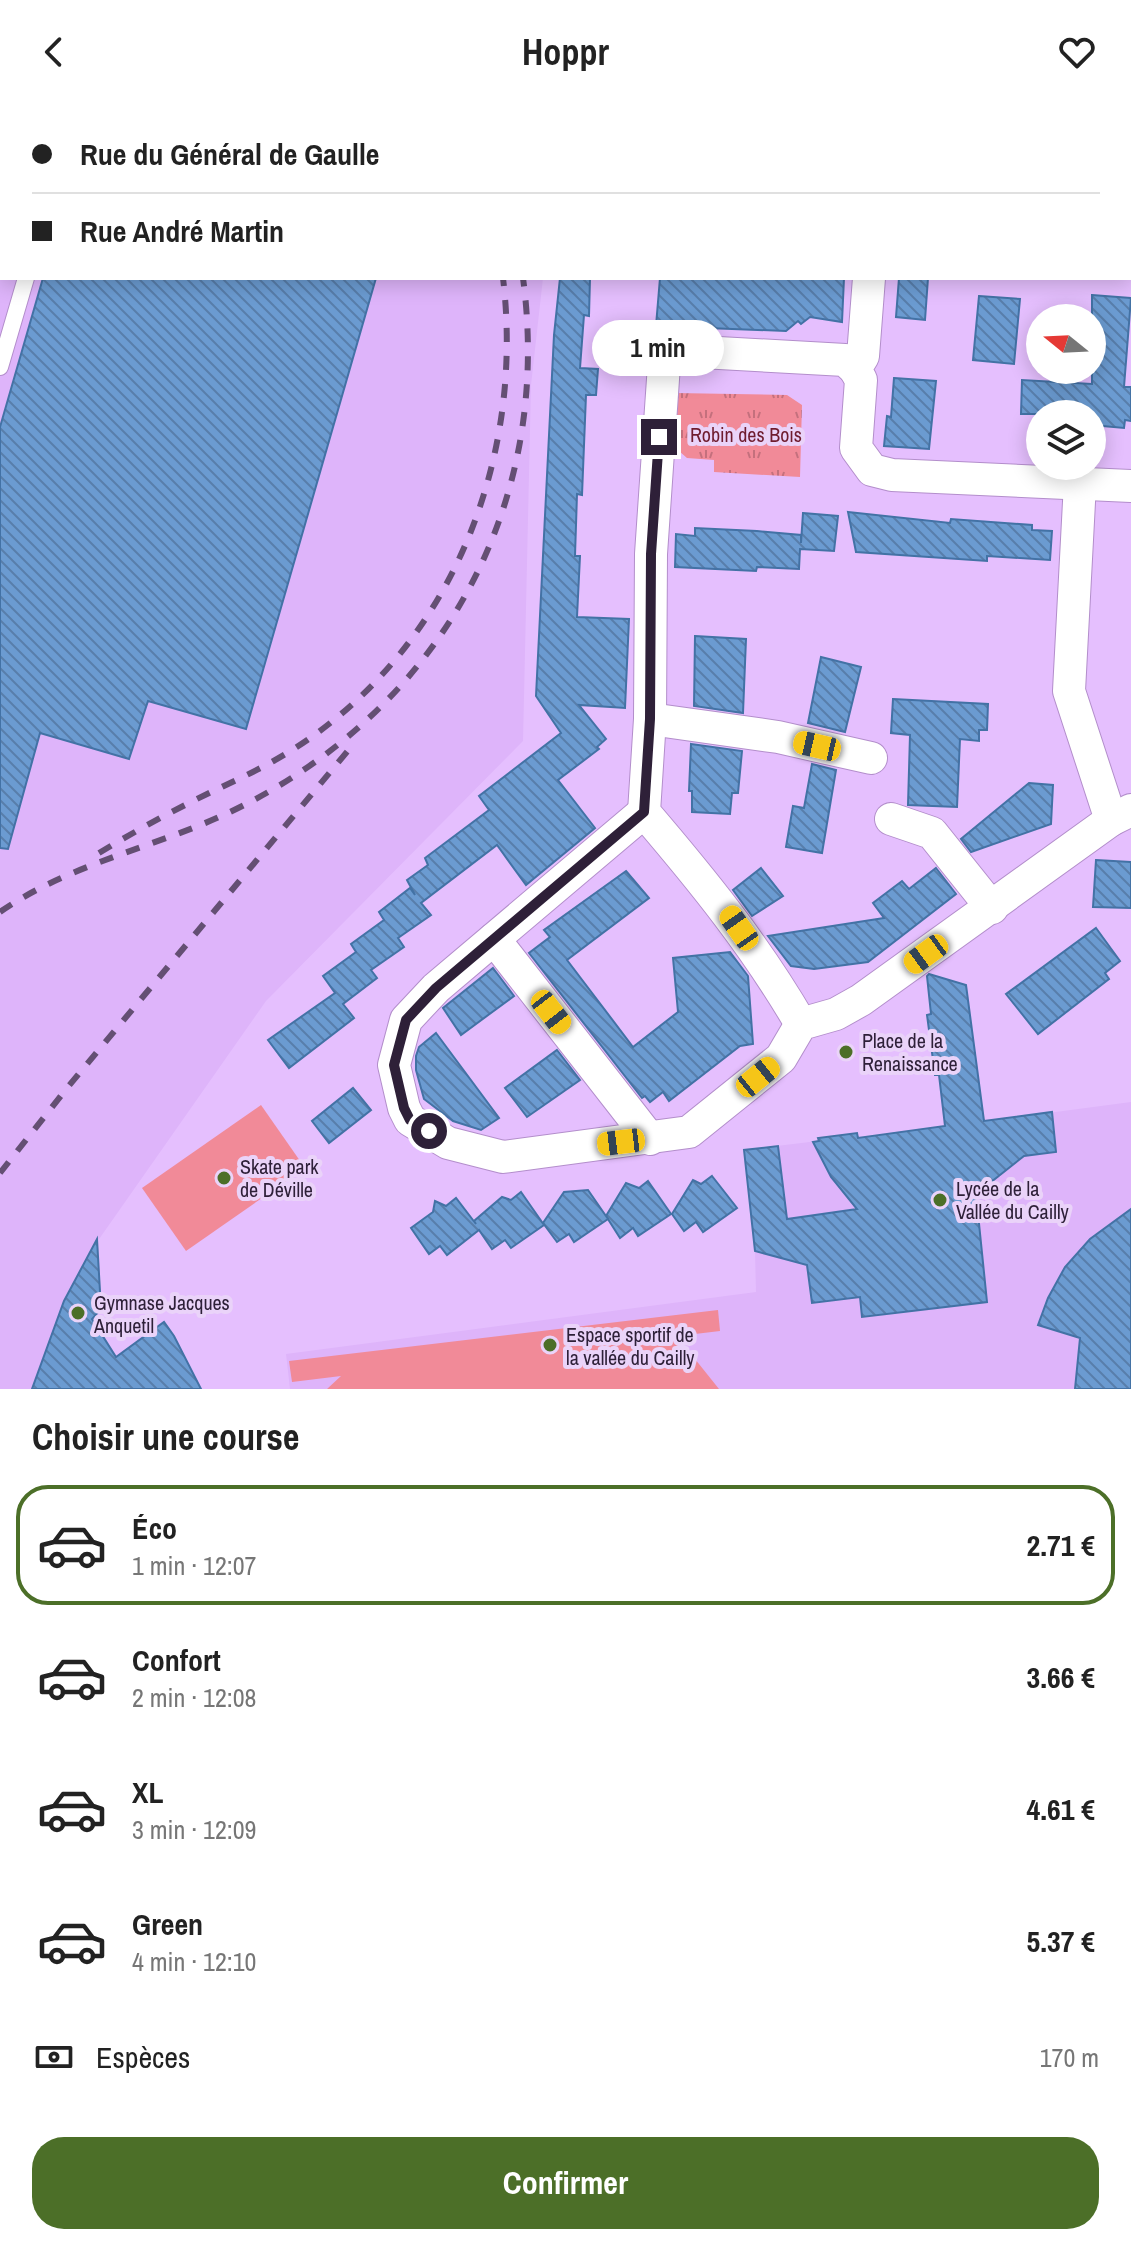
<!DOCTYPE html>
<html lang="fr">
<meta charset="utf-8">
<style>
:root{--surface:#fff;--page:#f6f6f6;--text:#222;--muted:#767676;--line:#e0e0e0;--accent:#4c6f28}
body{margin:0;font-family:"Archivo Narrow",sans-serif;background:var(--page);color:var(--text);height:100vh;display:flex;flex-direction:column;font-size:30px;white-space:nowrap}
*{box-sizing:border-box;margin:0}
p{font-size:26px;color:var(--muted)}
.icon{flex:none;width:44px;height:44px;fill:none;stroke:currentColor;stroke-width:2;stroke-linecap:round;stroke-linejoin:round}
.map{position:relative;height:1285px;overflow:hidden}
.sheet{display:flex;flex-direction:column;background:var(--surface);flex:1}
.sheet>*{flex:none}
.banner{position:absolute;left:0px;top:0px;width:1132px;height:176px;box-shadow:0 4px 20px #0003;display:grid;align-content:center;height:176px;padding:0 32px;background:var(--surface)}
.needle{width:52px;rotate:288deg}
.fabs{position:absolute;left:1026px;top:200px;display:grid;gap:16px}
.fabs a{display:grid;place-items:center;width:80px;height:80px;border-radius:50%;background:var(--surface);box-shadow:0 4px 20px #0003;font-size:40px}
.end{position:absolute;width:36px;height:36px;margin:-18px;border:10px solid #2e2038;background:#fff;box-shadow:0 0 0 4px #fff}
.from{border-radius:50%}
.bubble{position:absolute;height:56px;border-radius:28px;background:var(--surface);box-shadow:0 4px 20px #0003;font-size:26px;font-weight:800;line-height:56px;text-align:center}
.car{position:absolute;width:24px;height:48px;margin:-24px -12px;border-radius:10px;box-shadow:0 0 6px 2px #0007;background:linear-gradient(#f5c518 24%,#345 0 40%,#f5c518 0 76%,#345 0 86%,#f5c518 0)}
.banner b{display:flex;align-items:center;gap:28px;height:76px;font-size:30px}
.banner b+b{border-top:2px solid var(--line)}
.banner i{width:20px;height:20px;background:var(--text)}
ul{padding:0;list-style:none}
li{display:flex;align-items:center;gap:24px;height:120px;margin:0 16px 12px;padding:0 16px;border:4px solid transparent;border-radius:32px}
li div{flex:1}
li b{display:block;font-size:30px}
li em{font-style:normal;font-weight:800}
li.on{border-color:var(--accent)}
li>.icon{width:72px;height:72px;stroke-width:1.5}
h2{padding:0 32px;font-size:36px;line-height:96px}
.pay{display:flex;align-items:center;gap:20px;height:88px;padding:0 32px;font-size:30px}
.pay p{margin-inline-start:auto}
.primary-button{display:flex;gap:16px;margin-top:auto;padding:16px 32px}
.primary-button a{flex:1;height:92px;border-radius:32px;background:var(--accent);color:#fff;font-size:32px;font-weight:800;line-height:92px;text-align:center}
header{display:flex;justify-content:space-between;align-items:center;height:104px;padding:0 32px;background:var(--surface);font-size:36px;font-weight:800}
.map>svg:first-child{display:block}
.built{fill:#deb4fa}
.green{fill:#f18a98}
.park{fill:url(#park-tufts)}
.building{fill:url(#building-back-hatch);stroke:#4372a5;stroke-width:2}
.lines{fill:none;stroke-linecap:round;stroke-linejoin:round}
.service-casing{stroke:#b38ecb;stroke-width:18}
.minor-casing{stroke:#b38ecb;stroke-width:34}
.service{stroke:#fff;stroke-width:16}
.minor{stroke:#fff;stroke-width:32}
.rail{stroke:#644f73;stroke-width:6;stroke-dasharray:14 14;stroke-linecap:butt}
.route{stroke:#2e2038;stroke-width:10}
.poi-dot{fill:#4c6f28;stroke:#ead3f9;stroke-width:3}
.labels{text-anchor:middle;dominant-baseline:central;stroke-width:8;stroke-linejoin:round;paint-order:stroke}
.park-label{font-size:20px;fill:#6f1c2f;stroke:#ead3f9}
.poi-label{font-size:20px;fill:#2e2038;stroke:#ead3f9;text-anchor:start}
</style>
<header><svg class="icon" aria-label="back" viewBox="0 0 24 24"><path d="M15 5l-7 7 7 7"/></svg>Hoppr<svg class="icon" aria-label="heart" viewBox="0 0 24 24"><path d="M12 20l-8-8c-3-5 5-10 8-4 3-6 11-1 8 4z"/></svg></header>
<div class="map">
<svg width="1131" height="1285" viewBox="0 0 1131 1285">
<defs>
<pattern id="park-tufts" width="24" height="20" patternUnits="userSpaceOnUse" patternTransform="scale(2)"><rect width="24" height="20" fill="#f18a98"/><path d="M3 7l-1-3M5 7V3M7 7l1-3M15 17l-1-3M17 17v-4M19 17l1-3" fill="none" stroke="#c4707d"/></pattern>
<pattern id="building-back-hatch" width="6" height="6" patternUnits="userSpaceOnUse" patternTransform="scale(2)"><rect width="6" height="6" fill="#6b9bd1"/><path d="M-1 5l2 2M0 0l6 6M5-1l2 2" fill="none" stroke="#587eab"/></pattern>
</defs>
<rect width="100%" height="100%" fill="#e5bffe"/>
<g class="built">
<polygon points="0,0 562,0 2,2 2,174 543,174 531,281 523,637 266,897 97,1138 32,1285 0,1285"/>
<polygon points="1131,998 1131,1285 290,1285 286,1250 756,1188 755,1147 744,1046 818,1037 818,1034 857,1029 859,1034"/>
</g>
<g class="green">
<polygon points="261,1001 305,1064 186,1147 142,1084"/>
<polygon points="718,1206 720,1227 670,1233 691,1250 719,1285 327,1285 341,1272 292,1278 289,1257"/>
</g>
<polygon class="park" points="675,289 787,291 802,301 800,373 714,368 714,356 687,354 672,341"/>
<g class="building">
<polygon points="43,174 376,174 246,625 148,597 129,655 40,629 8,745 0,744 0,323"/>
<polygon points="560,174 590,174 589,212 584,211 580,264 598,265 596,291 586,291 582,391 577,390 575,452 580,452 577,513 629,515 625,604 579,601 606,635 597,643 599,645 558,676 595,724 526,781 497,741 421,799 431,811 398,834 404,843 371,866 377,874 343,900 354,914 289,964 268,936 335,889 323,872 356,848 351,840 384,816 379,808 410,784 415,791 407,776 428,761 425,754 489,706 479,692 561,629 536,592 554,231"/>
<polygon points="660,174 844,174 842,218 810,213 801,220 798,217 786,227 656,222"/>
<polygon points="899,174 928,174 925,216 896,213"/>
<polygon points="1092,191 1131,194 1124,283 1131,283 1131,317 1125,316 1124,324 1092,321 1092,310 1021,310 1022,276 1092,280"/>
<polygon points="979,192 1020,195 1014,260 973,256"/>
<polygon points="894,274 936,277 929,345 884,342 887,312 891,313"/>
<polygon points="848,408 950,419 951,415 1032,421 1032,426 1052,427 1050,456 987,452 987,457 856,448"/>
<polygon points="803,409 838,412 834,447 800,445 799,465 757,463 756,467 675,463 676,430 695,432 695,424 757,427 801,431 801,439"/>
<polygon points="695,532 746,535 743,609 694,602"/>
<polygon points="821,553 861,563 845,628 808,619"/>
<polygon points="893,595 988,600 987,626 979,626 979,637 960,635 957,703 908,701 910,631 891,629"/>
<polygon points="691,640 742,647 738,689 732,689 730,710 692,708 692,687 689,687"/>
<polygon points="812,660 836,666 822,749 786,743 793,702 804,704"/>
<polygon points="1029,679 1053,681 1051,720 971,748 961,735"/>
<polygon points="1096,756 1131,758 1131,804 1093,803"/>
<polygon points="761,764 783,792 752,812 733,786"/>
<polygon points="936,764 956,790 868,858 814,865 791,862 768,832 884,814 873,799 902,777 909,785"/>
<polygon points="626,767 649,794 567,856 633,943 678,908 673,854 730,848 748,872 753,940 740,942 669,997 663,988 650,998 645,992 642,994 529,849 550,833 544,826"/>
<polygon points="1096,824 1120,857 1105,869 1109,875 1038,930 1006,890"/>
<polygon points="493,864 514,892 461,931 443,904"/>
<polygon points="929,870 966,881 984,1017 1052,1008 1056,1048 1024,1052 976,1090 987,1198 862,1213 860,1193 812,1199 807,1161 755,1147 744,1046 778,1042 787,1115 857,1105 831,1073 813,1038 819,1037 818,1034 857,1029 858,1034 945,1022 939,971 935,971 927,911 931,910 927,872"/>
<polygon points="436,929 499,1014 481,1026 453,1017 424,995 416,966 416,952 419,943"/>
<polygon points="557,946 580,976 527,1013 505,984"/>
<polygon points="353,984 371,1006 329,1039 312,1017"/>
<polygon points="712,1072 737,1104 703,1128 696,1118 684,1127 672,1110 693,1076 701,1080"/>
<polygon points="648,1077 671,1110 638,1132 633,1124 620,1134 606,1112 626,1079 639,1084"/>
<polygon points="588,1086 608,1115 574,1138 569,1130 557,1138 543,1119 564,1088"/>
<polygon points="521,1088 544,1121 511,1144 505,1136 492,1145 479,1126 447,1151 440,1142 429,1150 411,1124 433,1108 435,1097 446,1102 456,1094 476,1120 474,1117 502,1093 511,1096"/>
<polygon points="1131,1105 1131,1285 1075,1285 1080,1234 1038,1221 1048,1194 1065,1163 1090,1135"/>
<polygon points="97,1135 101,1205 92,1215 116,1253 164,1218 174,1232 201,1285 32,1285 64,1197"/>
</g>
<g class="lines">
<g class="service-casing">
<g id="service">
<polyline points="76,2 76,0"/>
<polyline points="0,263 26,174"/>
</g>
</g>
<g class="minor-casing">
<g id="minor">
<polyline points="850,0 850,2"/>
<polyline points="869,174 863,252 855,265 861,276 856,344 872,366 892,371 1131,382"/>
<polyline points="1080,379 1069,587 1111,716"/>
<polyline points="650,615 778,633 871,654"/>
<polyline points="644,708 436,884 406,916 394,961 404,1004 410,1016 448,1039 503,1053 689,1028 781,954 801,920 836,910 861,896 1111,716 1131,706"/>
<polyline points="891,715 932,729 992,804"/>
<polyline points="494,835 650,1035"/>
<path d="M801,920C755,841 703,777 644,708L650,615L651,450L665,246L845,256L855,265"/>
</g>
</g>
<use href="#service" class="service"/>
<use href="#minor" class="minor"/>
<g class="rail">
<polyline points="440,0 442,2"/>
<polyline points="458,0 460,2"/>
<polyline points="34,2 34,0"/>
<polyline points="0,72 2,68"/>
<polyline points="0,115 2,109"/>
<path d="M99,749C129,731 159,714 189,699C224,681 259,667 292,646C451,546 525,356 503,174"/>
<path d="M0,808C69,760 153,744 228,709C437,610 554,405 523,174"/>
<polyline points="0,1069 67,984 356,637"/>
</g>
</g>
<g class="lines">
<polyline class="route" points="429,1027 410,1016 404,1004 394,961 406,916 436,884 644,708 650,615 651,450 659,333"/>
</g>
<g class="poi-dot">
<circle cx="846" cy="948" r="8"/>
<circle cx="224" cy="1074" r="8"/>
<circle cx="940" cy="1096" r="8"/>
<circle cx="78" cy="1209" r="8"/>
<circle cx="550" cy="1241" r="8"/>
</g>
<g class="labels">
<g class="park-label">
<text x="746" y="330">Robin des Bois</text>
</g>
<g class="poi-label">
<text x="862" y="936">Place de la<tspan x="862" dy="23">Renaissance</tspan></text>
<text x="240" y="1062">Skate park<tspan x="240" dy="23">de Déville</tspan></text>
<text x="956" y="1084">Lycée de la<tspan x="956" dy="23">Vallée du Cailly</tspan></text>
<text x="94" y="1198">Gymnase Jacques<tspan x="94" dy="23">Anquetil</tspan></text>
<text x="566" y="1230">Espace sportif de<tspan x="566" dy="23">la vallée du Cailly</tspan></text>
</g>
</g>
</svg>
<div class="fabs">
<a><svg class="needle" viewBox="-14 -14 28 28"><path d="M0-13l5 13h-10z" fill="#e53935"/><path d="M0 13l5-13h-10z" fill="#767676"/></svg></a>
<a><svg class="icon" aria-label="layers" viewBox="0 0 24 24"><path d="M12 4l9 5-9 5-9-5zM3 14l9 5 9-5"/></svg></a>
</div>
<i class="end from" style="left:429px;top:1027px"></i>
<i class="end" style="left:659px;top:333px"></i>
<div class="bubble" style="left:592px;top:216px;width:132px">1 min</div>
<i class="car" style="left:817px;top:642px;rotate:283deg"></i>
<i class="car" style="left:739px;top:824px;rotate:325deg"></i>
<i class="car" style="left:926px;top:850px;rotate:234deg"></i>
<i class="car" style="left:551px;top:908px;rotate:142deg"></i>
<i class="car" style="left:758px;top:973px;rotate:51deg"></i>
<i class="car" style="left:621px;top:1038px;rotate:263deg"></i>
<div class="banner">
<b><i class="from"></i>Rue du Général de Gaulle</b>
<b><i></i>Rue André Martin</b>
</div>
</div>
<section class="sheet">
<h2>Choisir une course</h2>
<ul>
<li class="on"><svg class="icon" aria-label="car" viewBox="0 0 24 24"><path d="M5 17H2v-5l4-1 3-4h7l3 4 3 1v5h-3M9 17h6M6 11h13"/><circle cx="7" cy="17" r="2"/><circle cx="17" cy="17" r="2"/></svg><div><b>Éco</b><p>1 min · 12:07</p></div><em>2.71 €</em></li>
<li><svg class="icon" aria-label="car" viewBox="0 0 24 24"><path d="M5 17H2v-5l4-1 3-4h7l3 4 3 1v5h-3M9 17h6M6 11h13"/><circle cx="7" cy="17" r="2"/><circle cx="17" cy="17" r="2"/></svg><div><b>Confort</b><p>2 min · 12:08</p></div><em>3.66 €</em></li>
<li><svg class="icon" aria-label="car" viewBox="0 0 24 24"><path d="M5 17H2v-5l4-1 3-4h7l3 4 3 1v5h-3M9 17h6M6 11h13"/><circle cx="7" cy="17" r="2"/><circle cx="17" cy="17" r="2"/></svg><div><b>XL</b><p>3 min · 12:09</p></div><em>4.61 €</em></li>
<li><svg class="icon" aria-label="car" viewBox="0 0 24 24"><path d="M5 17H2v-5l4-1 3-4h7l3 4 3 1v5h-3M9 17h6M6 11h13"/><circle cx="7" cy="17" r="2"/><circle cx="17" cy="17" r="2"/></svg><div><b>Green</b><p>4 min · 12:10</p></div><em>5.37 €</em></li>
</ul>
<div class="pay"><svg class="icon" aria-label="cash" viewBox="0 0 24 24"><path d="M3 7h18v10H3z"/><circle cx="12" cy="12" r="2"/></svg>Espèces<p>170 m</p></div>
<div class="primary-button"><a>Confirmer</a></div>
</section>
